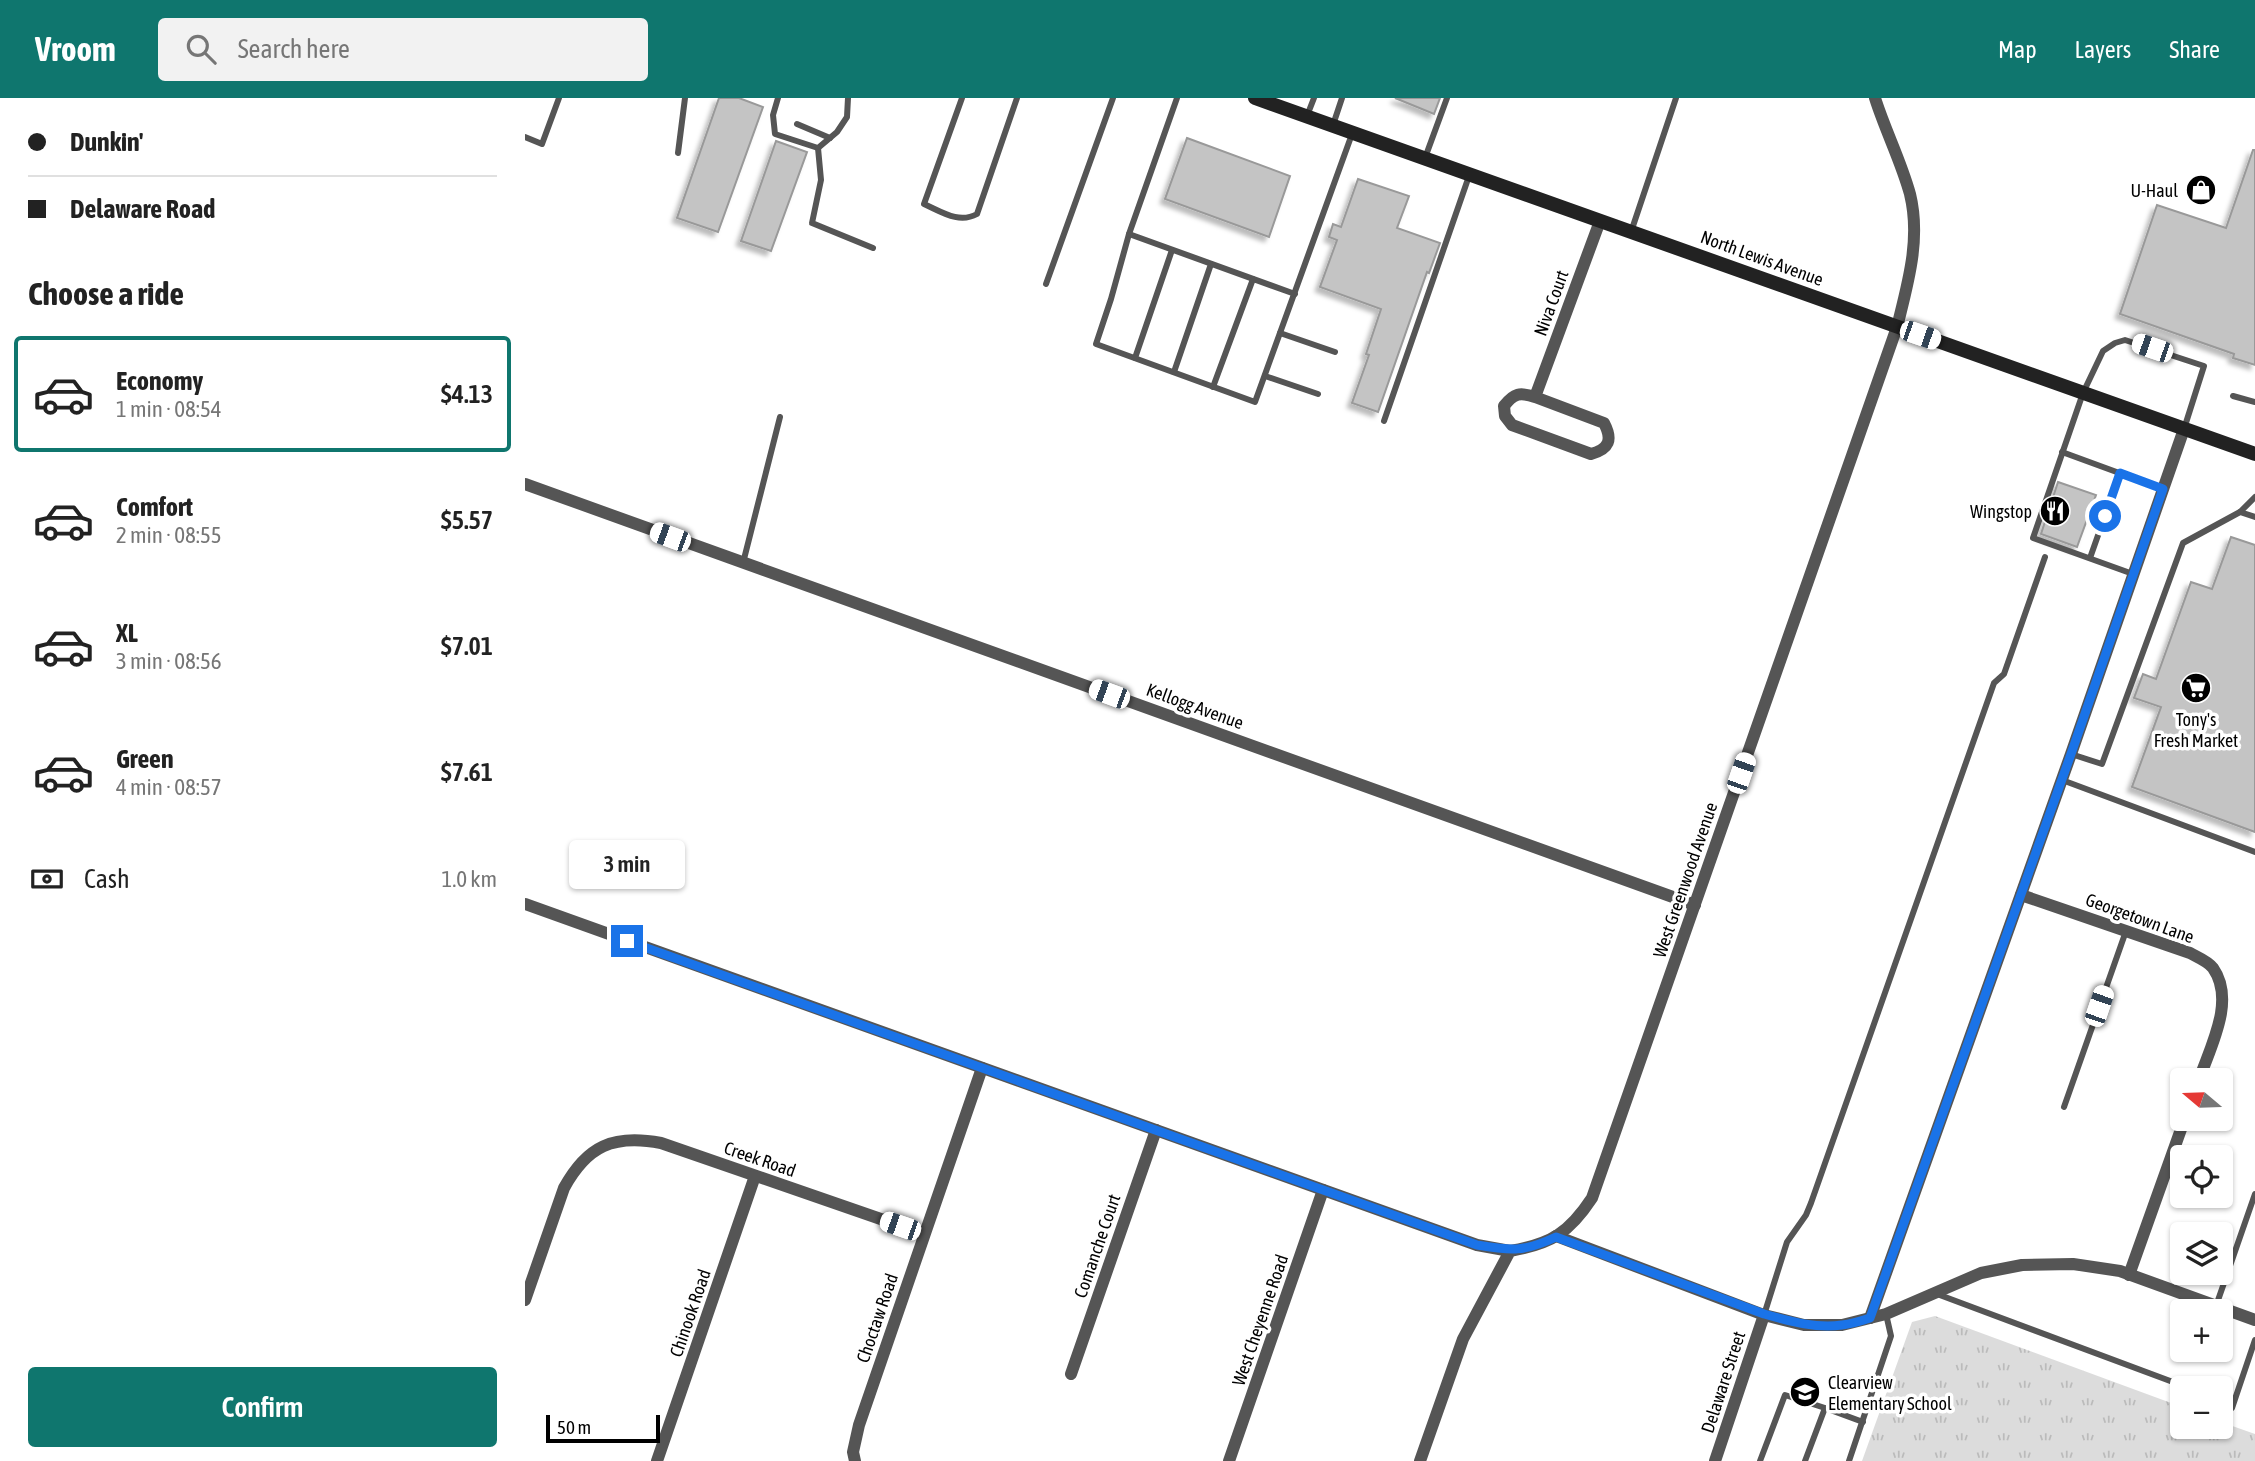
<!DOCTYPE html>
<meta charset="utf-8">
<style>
:root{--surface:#fff;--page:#f2f2f2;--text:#222;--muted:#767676;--line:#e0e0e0;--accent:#0f766e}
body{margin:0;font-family:"Asap Condensed",sans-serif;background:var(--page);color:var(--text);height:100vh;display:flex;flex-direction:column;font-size:26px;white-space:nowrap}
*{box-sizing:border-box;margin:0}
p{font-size:23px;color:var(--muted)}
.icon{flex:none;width:38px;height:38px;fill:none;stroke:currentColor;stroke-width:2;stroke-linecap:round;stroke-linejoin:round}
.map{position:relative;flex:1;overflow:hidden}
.side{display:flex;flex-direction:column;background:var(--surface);width:525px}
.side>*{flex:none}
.hud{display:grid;align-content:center;height:154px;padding:0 28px;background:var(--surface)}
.needle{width:46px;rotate:289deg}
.controls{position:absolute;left:1645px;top:970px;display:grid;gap:14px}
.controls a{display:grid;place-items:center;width:63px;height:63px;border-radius:7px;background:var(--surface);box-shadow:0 2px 5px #0004;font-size:35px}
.scale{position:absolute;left:21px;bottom:18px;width:114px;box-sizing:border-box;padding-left:7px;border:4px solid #000;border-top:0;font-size:19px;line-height:24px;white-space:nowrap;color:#000;-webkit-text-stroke:5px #fff;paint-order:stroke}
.end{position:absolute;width:32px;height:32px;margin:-16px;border:9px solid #1a73e8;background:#fff;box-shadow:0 0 0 4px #fff}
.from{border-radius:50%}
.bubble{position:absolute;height:49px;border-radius:7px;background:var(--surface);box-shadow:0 2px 5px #0004;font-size:23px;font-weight:600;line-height:49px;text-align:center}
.car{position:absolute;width:21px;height:42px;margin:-21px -10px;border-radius:9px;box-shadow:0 0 5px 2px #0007;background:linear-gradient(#fff 24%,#345 0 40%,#fff 0 76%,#345 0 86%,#fff 0)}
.hud b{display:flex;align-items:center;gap:24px;height:66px;font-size:26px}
.hud b+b{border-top:2px solid var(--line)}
.hud i{width:18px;height:18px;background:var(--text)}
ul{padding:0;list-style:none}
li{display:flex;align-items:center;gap:21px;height:116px;margin:0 14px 10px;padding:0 14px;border:4px solid transparent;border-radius:7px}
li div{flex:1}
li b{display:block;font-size:26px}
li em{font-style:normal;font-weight:600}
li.selected{border-color:var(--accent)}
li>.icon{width:63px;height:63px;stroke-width:1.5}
h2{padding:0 28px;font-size:32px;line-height:84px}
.pay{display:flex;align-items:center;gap:18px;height:77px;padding:0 28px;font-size:26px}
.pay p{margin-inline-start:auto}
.button{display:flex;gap:14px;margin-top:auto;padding:14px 28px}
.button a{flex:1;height:80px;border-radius:7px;background:var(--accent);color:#fff;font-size:28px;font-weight:600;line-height:80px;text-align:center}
header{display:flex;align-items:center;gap:42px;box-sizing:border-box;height:98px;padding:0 35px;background:var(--accent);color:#fff}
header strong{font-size:33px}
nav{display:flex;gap:38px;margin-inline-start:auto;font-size:24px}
.search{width:490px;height:63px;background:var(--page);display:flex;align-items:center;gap:18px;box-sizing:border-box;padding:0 24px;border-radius:7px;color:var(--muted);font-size:26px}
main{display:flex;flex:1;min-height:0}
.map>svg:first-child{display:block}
.park{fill:url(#park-tufts)}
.building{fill:#c4c4c4;stroke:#999;stroke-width:2;filter:url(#shadow)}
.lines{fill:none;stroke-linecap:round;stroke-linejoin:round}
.service{stroke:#555;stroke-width:6}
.minor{stroke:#555;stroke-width:12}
.secondary{stroke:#222;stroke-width:14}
.route{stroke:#1a73e8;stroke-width:9}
.labels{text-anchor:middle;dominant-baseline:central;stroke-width:7;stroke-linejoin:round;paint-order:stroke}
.poi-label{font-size:18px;fill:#000;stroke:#fff;text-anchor:end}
.street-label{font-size:18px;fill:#000;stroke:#fff}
</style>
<header>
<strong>Vroom</strong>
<div class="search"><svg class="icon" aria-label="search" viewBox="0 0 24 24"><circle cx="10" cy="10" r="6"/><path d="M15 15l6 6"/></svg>Search here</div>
<nav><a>Map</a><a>Layers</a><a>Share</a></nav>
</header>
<main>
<section class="side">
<div class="hud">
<b><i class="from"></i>Dunkin'</b>
<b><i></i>Delaware Road</b>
</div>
<h2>Choose a ride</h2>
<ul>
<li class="selected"><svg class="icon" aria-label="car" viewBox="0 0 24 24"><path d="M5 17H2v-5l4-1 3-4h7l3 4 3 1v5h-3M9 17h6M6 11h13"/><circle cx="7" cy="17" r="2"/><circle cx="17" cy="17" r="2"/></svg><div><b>Economy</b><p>1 min · 08:54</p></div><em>$4.13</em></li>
<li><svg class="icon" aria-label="car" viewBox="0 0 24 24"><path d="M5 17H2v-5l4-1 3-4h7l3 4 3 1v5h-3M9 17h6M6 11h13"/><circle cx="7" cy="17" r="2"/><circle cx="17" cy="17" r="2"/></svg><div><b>Comfort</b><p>2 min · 08:55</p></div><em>$5.57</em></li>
<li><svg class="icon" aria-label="car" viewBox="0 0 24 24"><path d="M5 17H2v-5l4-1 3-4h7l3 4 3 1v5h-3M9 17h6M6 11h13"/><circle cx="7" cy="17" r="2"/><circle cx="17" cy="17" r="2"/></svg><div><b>XL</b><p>3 min · 08:56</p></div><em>$7.01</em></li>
<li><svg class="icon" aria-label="car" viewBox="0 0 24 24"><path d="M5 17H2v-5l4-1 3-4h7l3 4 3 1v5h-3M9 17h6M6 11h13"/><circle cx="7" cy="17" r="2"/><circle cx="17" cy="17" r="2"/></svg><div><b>Green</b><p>4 min · 08:57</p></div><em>$7.61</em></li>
</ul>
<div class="pay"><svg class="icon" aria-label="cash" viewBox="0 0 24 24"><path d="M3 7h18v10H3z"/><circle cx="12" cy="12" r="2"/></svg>Cash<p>1.0 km</p></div>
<div class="button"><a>Confirm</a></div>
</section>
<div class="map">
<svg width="1730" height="1363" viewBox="0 0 1730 1363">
<defs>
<pattern id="park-tufts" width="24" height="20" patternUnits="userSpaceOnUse" patternTransform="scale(1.75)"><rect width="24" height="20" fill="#dcdcdc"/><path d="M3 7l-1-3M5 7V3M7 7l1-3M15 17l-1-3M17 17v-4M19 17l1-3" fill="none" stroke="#bbb"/></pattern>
<filter id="shadow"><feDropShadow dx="-4.5" dy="4.5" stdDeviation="2" flood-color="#0004"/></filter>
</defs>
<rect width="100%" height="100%" fill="#fff"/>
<polygon class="park" points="1410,1218 1657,1309 1657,1328 1696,1328 1696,1324 1730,1336 1730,1363 1337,1363 1387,1224"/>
<g class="building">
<polygon points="194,0 214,0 238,9 193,134 152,120"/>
<polygon points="870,0 915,0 909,16"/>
<polygon points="662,40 765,78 744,139 640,101"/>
<polygon points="251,43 282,54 246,153 216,143"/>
<polygon points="1728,52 1730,52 1730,267 1708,260 1709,256 1595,216 1632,107 1701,130"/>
<polygon points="833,81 884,98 872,130 915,145 904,175 902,174 853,314 827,305 844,257 841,256 856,211 795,189 812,142 804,139 808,126 816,129"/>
<polygon points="1533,384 1571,397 1552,449 1516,436"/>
<polygon points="1706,439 1730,447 1730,734 1607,689 1636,609 1609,600 1618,576 1631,581 1666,484 1687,491"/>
</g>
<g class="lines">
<g class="service">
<polyline points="253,0 248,17 250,36 293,50 312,34 322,19 323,0"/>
<path d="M437,0L399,106C417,114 434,126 452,116L492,0"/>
<polyline points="652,0 604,136 586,201 571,246 730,304 827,36"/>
<polyline points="782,18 789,0"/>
<polyline points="272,26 305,40"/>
<polyline points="808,27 817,0"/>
<polyline points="0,39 17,46 34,0"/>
<polyline points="293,50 296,82 287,125 348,150"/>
<polyline points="153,55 160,0"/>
<polyline points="900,60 922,0"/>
<polyline points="1106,134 1151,0"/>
<polyline points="604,136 770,196"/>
<polyline points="521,186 588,0"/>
<polyline points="755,235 810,254"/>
<polyline points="610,260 647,152"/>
<polyline points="649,274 686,166"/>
<polyline points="740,278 793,296"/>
<polyline points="688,289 728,181"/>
<polyline points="1708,298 1730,304"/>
<polyline points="859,323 944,78"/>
<polyline points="1537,354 1638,391"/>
<polyline points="1715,414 1730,399"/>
<polyline points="1565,460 1595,375"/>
<polyline points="218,465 255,319"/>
<polyline points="1608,476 1508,440 1558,295 1578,253 1590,245 1600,242 1679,268 1659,331"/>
<polyline points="1546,656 1577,666 1658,445 1715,414 1730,419"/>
<polyline points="1537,682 1730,754"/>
<polyline points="1539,1009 1601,833"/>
<polyline points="1412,1196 1656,1287"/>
<polyline points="1691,1208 1730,1096"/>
<polyline points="1239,1217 1262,1144 1281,1117 1286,1105 1469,585 1479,576 1520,459"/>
<polyline points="1707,1310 1730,1242"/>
<polyline points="1235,1363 1260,1297 1300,1310"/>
<polyline points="1280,1363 1300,1310 1338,1324"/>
<polyline points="1324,1363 1366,1238 1361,1216"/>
</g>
<g class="minor">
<path d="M1010,299C995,294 989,295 979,308L980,318L987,327L1066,356C1084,351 1088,342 1079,325L1010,299L1075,123"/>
<polyline points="0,386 1170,807"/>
<path d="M1496,797L1665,855C1672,859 1683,863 1688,870C1711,903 1685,949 1674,982"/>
<polyline points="0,806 952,1147 985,1153"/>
<polyline points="1031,1138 1239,1217 1279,1227 1317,1227 1361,1216 1456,1175 1497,1167 1548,1166 1595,1173 1730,1222"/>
<polyline points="1604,1177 1660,1020"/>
<path d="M0,1202L39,1090C62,1048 88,1036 136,1045L399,1136"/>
<polyline points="1345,1220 1546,656 1659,331"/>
<polyline points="546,1276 631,1032"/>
<polyline points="132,1363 230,1078"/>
<polyline points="330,1363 328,1354 334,1327 457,970"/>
<polyline points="704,1363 798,1092"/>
<path d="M895,1363L938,1241L985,1153C1026,1146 1044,1135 1067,1100L1372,229C1383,185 1396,141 1385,96C1376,63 1360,32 1350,0"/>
<polyline points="1190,1363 1239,1217"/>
</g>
<polyline class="secondary" points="730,0 1730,356"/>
</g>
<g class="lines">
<path class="route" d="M102,843L952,1147C987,1153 999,1154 1031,1139L1239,1216C1264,1223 1291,1231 1317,1227C1327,1226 1336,1223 1345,1220L1546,656L1638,391L1595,375L1580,418"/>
</g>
<defs>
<g id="shop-disc" transform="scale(1.575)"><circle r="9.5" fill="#000" stroke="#fff"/><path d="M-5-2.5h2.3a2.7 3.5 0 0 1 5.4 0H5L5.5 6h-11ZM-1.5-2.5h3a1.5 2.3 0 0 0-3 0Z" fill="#fff"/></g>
<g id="restaurant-disc" transform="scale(1.575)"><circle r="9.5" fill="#000" stroke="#fff"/><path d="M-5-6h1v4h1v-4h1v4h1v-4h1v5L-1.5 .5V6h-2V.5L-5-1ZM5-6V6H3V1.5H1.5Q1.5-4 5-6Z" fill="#fff"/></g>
<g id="supermarket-disc" transform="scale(1.575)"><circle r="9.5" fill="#000" stroke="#fff"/><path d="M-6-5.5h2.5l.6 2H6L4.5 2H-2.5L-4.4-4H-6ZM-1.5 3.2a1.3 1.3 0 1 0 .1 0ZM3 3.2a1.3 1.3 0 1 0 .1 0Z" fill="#fff"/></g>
<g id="school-disc" transform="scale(1.575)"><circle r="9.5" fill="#000" stroke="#fff"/><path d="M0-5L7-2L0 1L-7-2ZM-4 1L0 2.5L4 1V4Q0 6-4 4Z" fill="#fff"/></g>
</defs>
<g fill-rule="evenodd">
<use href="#shop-disc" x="1676" y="92"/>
<use href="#restaurant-disc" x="1530" y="413"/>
<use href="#supermarket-disc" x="1671" y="590"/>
<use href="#school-disc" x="1280" y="1294"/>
</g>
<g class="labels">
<g class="poi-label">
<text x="1653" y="92">U-Haul</text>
<text x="1507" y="413">Wingstop</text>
<text x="1671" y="621" text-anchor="middle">Tony's<tspan x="1671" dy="21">Fresh Market</tspan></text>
<text x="1303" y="1284" text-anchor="start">Clearview<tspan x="1303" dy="21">Elementary School</tspan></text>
</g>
<g class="street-label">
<text transform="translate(1237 160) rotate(20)">North Lewis Avenue</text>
<text transform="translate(1026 205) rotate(-70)">Niva Court</text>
<text transform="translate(670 608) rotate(20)">Kellogg Avenue</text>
<text transform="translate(1160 782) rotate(-71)">West Greenwood Avenue</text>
<text transform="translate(1615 820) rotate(20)">Georgetown Lane</text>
<text transform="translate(235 1061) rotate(19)">Creek Road</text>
<text transform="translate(572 1148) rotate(-71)">Comanche Court</text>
<text transform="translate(165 1215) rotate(-71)">Chinook Road</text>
<text transform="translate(352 1220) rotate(-71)">Choctaw Road</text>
<text transform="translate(735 1222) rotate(-71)">West Cheyenne Road</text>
<text transform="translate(1198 1284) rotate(-72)">Delaware Street</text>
</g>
</g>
</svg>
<div class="controls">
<a><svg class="needle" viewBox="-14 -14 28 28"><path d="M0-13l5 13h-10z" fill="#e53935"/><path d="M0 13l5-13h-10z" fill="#767676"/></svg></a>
<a><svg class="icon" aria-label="locate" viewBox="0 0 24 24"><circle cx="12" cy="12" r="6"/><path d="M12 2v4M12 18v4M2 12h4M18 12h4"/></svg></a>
<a><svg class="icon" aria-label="layers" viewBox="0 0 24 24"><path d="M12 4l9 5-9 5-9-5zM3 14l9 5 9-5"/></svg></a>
<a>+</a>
<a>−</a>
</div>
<div class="scale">50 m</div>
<i class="end from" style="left:1580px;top:418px"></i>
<i class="end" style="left:102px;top:843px"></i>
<div class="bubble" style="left:44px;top:742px;width:116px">3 min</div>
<i class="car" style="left:1395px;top:237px;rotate:109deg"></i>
<i class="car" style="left:1627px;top:250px;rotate:289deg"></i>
<i class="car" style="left:145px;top:439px;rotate:290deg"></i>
<i class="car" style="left:584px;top:596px;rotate:290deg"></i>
<i class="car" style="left:1216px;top:675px;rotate:19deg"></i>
<i class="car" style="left:1574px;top:908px;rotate:19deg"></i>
<i class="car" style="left:375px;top:1128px;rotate:289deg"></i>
</div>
</main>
